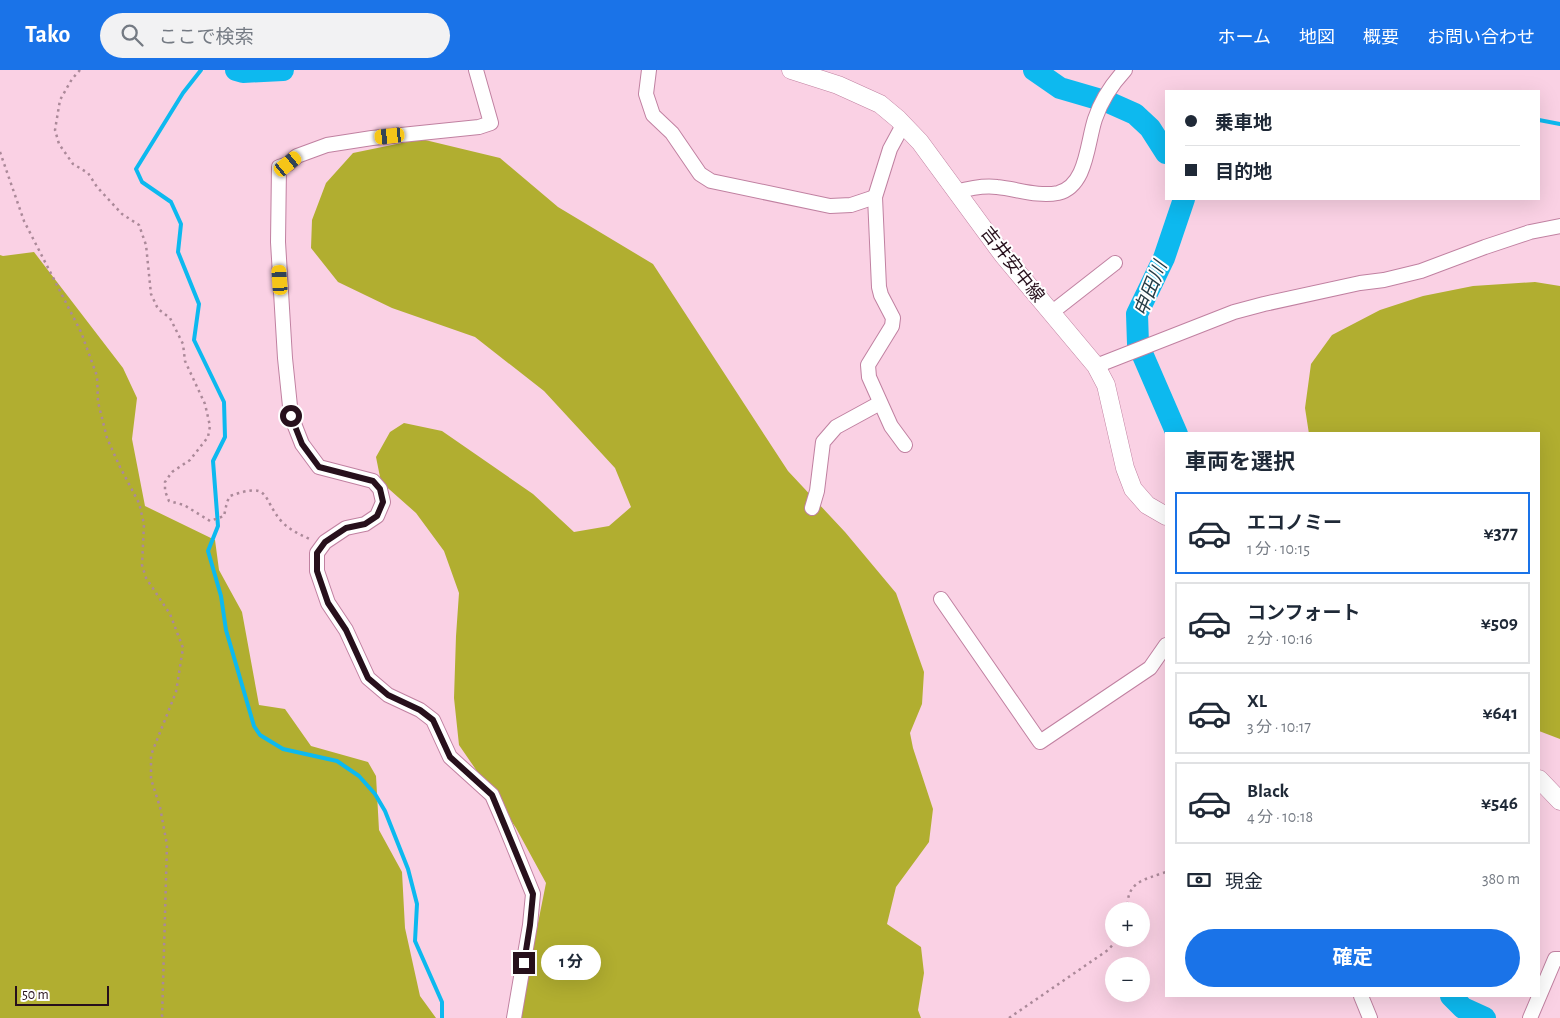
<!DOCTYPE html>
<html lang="ja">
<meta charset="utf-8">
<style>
:root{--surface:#fff;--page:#f2f2f3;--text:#1f2937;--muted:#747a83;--line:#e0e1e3;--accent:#1a73e8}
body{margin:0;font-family:"Alegreya Sans","Noto Sans JP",sans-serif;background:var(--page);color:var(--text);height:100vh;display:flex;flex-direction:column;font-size:19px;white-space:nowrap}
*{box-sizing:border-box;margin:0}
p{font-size:16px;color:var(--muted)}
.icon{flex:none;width:28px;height:28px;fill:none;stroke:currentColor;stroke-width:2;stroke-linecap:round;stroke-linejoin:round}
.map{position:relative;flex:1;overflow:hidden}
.panel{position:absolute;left:1165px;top:362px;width:375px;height:565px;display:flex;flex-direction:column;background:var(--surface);border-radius:0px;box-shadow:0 5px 20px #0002}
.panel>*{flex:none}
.guide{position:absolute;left:1165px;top:20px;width:375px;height:110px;border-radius:0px;box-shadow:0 5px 20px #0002;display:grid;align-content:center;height:110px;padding:0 20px;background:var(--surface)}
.buttons{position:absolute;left:1105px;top:832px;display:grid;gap:10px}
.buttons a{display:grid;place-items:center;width:45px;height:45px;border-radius:50%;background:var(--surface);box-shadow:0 5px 20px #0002;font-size:25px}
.scale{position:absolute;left:15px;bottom:12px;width:94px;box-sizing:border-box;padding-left:5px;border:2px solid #27101c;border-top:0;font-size:14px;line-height:18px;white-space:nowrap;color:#27101c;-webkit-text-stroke:4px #fff;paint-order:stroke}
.end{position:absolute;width:22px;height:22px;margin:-11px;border:6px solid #27101c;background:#fff;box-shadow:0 0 0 2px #fff}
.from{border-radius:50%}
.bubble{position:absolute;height:35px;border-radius:18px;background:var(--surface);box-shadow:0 5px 20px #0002;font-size:16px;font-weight:700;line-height:35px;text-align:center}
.car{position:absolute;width:15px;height:30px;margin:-15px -8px;border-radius:6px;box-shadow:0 0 4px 1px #0007;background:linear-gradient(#f5c518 24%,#345 0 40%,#f5c518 0 76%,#345 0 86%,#f5c518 0)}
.guide b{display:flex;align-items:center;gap:18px;height:48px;font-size:19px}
.guide b+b{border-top:1px solid var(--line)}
.guide i{width:12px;height:12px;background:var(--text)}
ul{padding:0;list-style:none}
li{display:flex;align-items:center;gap:15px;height:82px;margin:0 10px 8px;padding:0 10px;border:2px solid var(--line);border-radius:0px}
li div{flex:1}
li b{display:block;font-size:19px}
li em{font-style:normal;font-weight:700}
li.on{border-color:var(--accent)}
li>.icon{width:45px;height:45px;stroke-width:1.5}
h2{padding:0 20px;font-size:22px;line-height:60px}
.pay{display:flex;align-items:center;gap:12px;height:55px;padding:0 20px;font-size:19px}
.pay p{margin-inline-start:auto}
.primary-button{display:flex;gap:10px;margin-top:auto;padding:10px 20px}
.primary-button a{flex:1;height:58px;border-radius:30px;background:var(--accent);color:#fff;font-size:20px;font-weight:700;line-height:58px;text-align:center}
header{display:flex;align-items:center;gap:30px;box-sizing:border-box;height:70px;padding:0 25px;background:var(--accent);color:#fff}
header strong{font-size:24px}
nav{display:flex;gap:28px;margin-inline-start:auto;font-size:18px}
.search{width:350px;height:45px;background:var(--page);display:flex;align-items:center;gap:12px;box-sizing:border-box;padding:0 18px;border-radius:28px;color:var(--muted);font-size:19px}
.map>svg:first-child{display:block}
.forest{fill:#b1ae30}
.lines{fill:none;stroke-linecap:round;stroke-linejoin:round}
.stream{stroke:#0db9ef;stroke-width:4}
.river{stroke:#0db9ef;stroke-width:22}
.minor-casing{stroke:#c081a1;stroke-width:16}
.major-casing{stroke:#c081a1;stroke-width:19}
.path{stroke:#ab8999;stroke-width:2.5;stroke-dasharray:2.5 4;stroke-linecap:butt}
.minor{stroke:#fff;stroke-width:14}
.major{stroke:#fff;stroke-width:18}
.route{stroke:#27101c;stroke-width:6}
.labels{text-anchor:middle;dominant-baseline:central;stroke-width:4;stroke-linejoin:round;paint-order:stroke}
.street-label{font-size:18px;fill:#27101c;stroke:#fff}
.water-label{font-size:19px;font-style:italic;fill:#253c46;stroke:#fff}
</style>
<header>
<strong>Tako</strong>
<div class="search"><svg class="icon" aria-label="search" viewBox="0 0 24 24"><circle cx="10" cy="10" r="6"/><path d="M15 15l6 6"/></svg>ここで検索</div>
<nav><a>ホーム</a><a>地図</a><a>概要</a><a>お問い合わせ</a></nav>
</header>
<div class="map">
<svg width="1560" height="948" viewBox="0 0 1560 948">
<rect width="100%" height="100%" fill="#fad1e4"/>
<g class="forest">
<polygon points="421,69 500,88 558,137 653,194 788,401 845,462 896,523 924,602 922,634 910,663 913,678 933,739 929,772 896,817 887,854 921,877 924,903 918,940 921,948 519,948 546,813 516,758 459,675 454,628 456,566 459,523 444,481 416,443 381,412 376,387 390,362 404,353 442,361 533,424 574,462 609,456 631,437 615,398 544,321 475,267 392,238 338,212 311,178 312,150 326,113 353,83"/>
<polygon points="34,182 123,298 137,328 132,369 145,436 215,470 219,500 242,542 259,635 285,639 311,676 368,692 376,706 379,760 402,802 405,858 420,926 436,948 0,948 0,185 3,186"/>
<polygon points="1535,212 1560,216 1560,669 1539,661 1539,364 1309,364 1305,338 1311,294 1332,265 1380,240 1423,226 1473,216"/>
</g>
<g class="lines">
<g class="stream">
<polyline points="201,0 183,23 136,99 142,112 171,132 181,154 178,182 199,234 194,270 224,332 225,367 213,391 218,456 208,481 221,526 226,560 254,656 260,665 283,679 337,691 359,706 375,724 385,741 408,799 417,834 415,871 442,932 442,948"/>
<polyline points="1539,50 1560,54"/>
<polyline points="1164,80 1166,80"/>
</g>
<g class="river">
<polyline points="236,0 243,2 283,0"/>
<polyline points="1034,0 1060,18 1108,32 1135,44 1150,58 1166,83"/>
<polyline points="1177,364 1138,274 1137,244 1164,188 1184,129"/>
<polyline points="1451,926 1463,938 1485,948"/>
</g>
<g class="minor-casing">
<g id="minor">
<polyline points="476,0 491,53 479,57 372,68 327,75 297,86 288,94 279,97 278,172 285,288 291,346 302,374 319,397 373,411 380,419 383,432 377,446 365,454 346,458 325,472 317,483 317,501 328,533 346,560 368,608 388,625 420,640 433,650 450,687 492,725 505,755 533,824 530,855 514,948"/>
<polyline points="649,0 646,24 653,45 672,63 700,104 711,111 830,136 851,135 875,127"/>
<polyline points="903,55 890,79 875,127 879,217 881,225 893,248 892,256 868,295 869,307 891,356 905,375"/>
<path d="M956,122C970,118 983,115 997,117C1017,119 1038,127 1058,123C1087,116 1087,73 1095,49C1101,31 1112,14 1125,0"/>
<polyline points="1051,243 1115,193"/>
<polyline points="1096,296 1234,242 1264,234 1360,213 1384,210 1421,201 1485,177 1530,162 1560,156"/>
<polyline points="812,438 817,421 823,372 836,357 880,333"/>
<polyline points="941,529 1040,672 1150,598 1166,575"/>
<polyline points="1361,926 1370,948"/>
<polyline points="1530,948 1555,889 1560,889"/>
</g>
</g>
<g class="major-casing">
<g id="major">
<polyline points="791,0 838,15 880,34 898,49 920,72 1003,185 1096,296 1106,315 1125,398 1133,419 1147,435 1166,446"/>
<polyline points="1539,709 1560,731"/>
</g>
</g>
<g class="path">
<path d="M80,0L72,9L60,30L55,60L59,74L73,94L88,103L97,117L122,144L139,155L146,175L151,224L158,239L170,248L183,274L185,291L205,334L210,356L208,367L190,390L172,402L165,412V421L169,431L184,435L210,451L224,446L227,432L230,426C272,411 261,428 282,452C291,461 301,465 312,470"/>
<polyline points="0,82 24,151 81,262 97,306 98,332 107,368 120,397 139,433 144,454 142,495 146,508 170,544 183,578 176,622 151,685 151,709 160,737 167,775 162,948"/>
<path d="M1128,841C1125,812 1143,810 1166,802"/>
<polyline points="1009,948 1108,880 1118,869"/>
</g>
<use href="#minor" class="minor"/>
<use href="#major" class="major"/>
</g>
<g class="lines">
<polyline class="route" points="291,346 302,374 319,397 373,411 380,419 383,432 377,446 365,454 346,458 325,472 317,483 317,501 328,533 346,560 368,608 388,625 420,640 433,650 450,687 492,725 533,824 530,855 524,893"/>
</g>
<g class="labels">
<g class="street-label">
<text transform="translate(1012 195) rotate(52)">吉井安中線</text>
</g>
<g class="water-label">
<text transform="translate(1151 219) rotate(-68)">申田川</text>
</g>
</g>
</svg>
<div class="buttons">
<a>+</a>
<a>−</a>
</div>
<div class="scale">50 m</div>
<i class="end from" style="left:291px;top:346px"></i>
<i class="end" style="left:524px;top:893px"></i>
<div class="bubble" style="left:541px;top:875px;width:60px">1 分</div>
<i class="car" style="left:390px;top:66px;rotate:264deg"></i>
<i class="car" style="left:288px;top:94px;rotate:51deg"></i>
<i class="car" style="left:280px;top:210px;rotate:356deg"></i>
<div class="guide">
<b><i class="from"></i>乗車地</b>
<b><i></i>目的地</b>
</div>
<section class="panel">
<h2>車両を選択</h2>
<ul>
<li class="on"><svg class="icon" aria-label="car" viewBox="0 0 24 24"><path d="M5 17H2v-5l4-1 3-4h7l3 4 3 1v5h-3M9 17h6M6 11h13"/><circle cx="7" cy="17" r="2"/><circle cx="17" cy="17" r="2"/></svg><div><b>エコノミー</b><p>1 分 · 10:15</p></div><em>¥377</em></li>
<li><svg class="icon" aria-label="car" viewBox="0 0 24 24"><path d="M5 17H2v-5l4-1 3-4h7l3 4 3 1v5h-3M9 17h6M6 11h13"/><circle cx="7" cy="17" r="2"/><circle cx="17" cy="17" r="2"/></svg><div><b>コンフォート</b><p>2 分 · 10:16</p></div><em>¥509</em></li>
<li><svg class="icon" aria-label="car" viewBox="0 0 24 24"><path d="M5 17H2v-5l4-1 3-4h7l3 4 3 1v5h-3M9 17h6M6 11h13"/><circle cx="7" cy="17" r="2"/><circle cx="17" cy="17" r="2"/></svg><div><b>XL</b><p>3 分 · 10:17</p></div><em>¥641</em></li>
<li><svg class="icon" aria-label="car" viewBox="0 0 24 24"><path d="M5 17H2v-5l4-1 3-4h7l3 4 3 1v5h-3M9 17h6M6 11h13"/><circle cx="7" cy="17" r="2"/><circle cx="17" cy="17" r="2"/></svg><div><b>Black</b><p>4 分 · 10:18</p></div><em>¥546</em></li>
</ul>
<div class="pay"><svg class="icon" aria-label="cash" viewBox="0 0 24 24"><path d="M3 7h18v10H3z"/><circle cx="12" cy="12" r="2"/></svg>現金<p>380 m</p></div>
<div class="primary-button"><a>確定</a></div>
</section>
</div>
